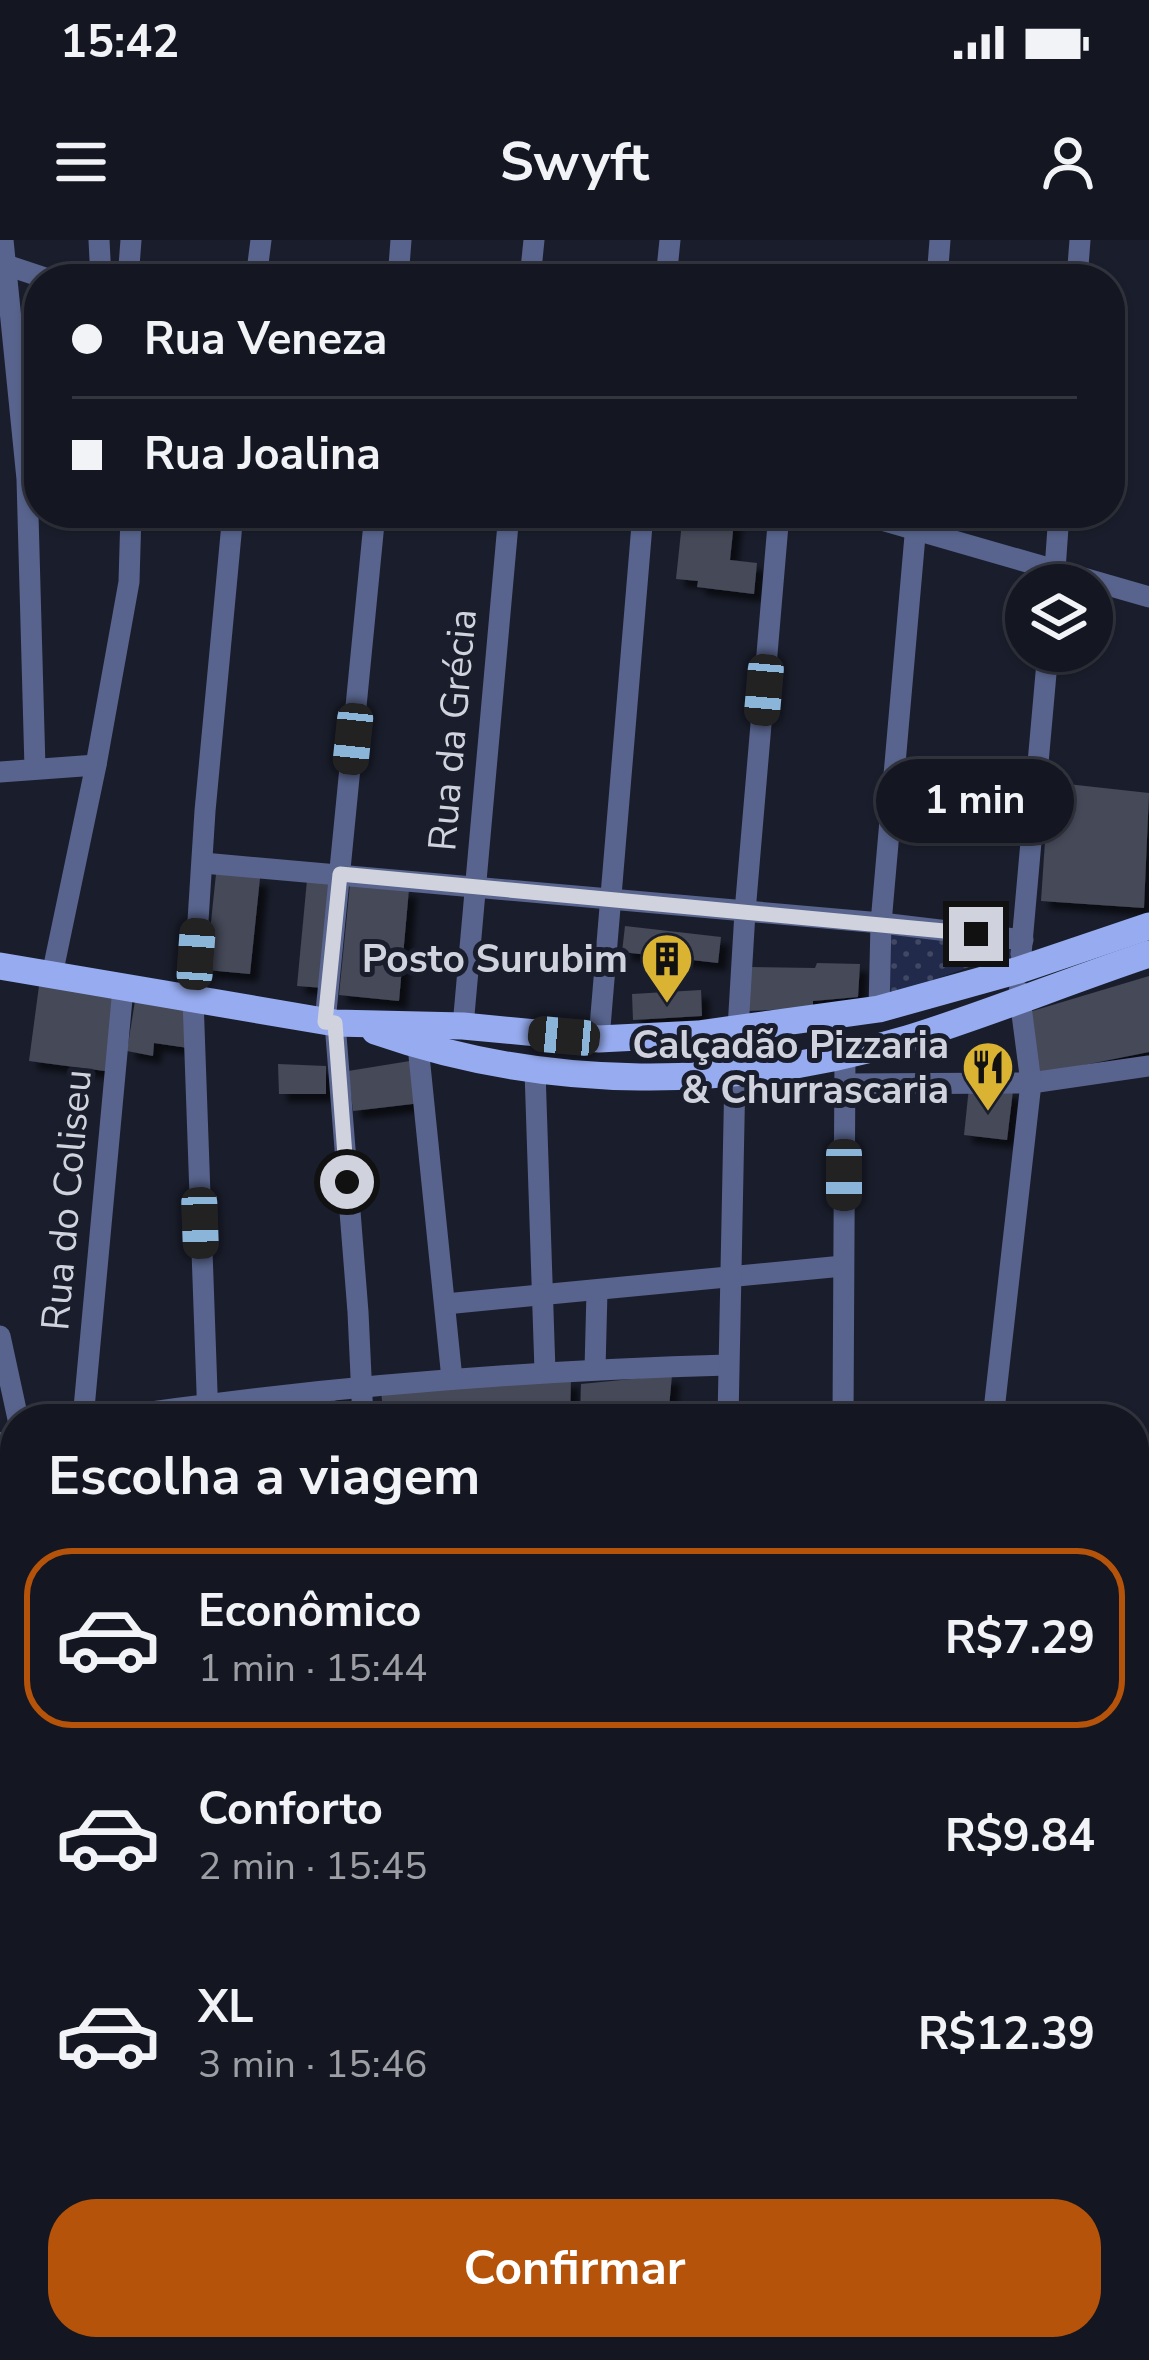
<!DOCTYPE html>
<html lang="pt">
<meta charset="utf-8">
<style>
:root{--surface:#141621;--page:#1d1f2a;--text:#f1f3f6;--muted:#9d9fa5;--line:#33353f;--accent:#b45309}
body{margin:0;font-family:"Nunito Sans",sans-serif;background:var(--page);color:var(--text);height:100vh;display:flex;flex-direction:column;font-size:45px;white-space:nowrap}
*{box-sizing:border-box;margin:0}
p{font-size:39px;color:var(--muted)}
.icon{flex:none;width:66px;height:66px;fill:none;stroke:currentColor;stroke-width:2;stroke-linecap:round;stroke-linejoin:round}
.map{position:relative;flex:1;overflow:hidden}
.sheet{position:absolute;left:0px;top:1164px;width:1149px;height:957px;display:flex;flex-direction:column;background:var(--surface);border-radius:48px 48px 0 0;box-shadow:0 3px 9px #0004,0 0 0 3px var(--line)}
.sheet>*{flex:none}
.hud{position:absolute;left:24px;top:24px;width:1101px;height:264px;border-radius:48px;box-shadow:0 3px 9px #0004,0 0 0 3px var(--line);display:grid;align-content:center;height:264px;padding:0 48px;background:var(--surface)}
.buttons{position:absolute;left:1005px;top:324px;display:grid;gap:24px}
.buttons a{display:grid;place-items:center;width:108px;height:108px;border-radius:50%;background:var(--surface);box-shadow:0 3px 9px #0004,0 0 0 3px var(--line);font-size:60px}
.end{position:absolute;width:54px;height:54px;margin:-27px;border:15px solid #d0d3dd;background:#111;box-shadow:0 0 0 6px #111}
.from{border-radius:50%}
.bubble{position:absolute;height:84px;border-radius:42px;background:var(--surface);box-shadow:0 3px 9px #0004,0 0 0 3px var(--line);font-size:39px;font-weight:700;line-height:84px;text-align:center}
.car{position:absolute;width:36px;height:72px;margin:-36px -18px;border-radius:15px;box-shadow:0 0 9px 3px #0007;background:linear-gradient(#222 24%,#8ab4d8 0 40%,#222 0 76%,#8ab4d8 0 86%,#222 0)}
.hud b{display:flex;align-items:center;gap:42px;height:114px;font-size:45px}
.hud b+b{border-top:3px solid var(--line)}
.hud i{width:30px;height:30px;background:var(--text)}
ul{padding:0;list-style:none}
li{display:flex;align-items:center;gap:36px;height:180px;margin:0 24px 18px;padding:0 24px;border:6px solid transparent;border-radius:48px}
li div{flex:1}
li b{display:block;font-size:45px}
li em{font-style:normal;font-weight:700}
li.selected{border-color:var(--accent)}
li>.icon{width:108px;height:108px;stroke-width:1.5}
h2{padding:0 48px;font-size:54px;line-height:144px}
.action{display:flex;gap:24px;margin-top:auto;padding:24px 48px}
.action a{flex:1;height:138px;border-radius:48px;background:var(--accent);color:#fff;font-size:48px;font-weight:700;line-height:138px;text-align:center}
.status{display:flex;justify-content:space-between;align-items:center;height:84px;padding:0 60px;background:var(--surface);direction:ltr}
.status svg{height:33px;fill:currentColor}
header{display:flex;justify-content:space-between;align-items:center;height:156px;padding:0 48px;background:var(--surface);font-size:54px;font-weight:700}
.map>svg:first-child{display:block}
.grass{fill:#212a4b}
.park{fill:url(#park-dots)}
.building{fill:#444959;filter:url(#shadow)}
.lines{fill:none;stroke-linecap:round;stroke-linejoin:round}
.minor{stroke:#58648d;stroke-width:21}
.major{stroke:#97acf0;stroke-width:27}
.route{stroke:#d0d3dd;stroke-width:15}
.labels{text-anchor:middle;dominant-baseline:central;stroke-width:10;stroke-linejoin:round;paint-order:stroke}
.street-label{font-size:39px;fill:#d0d3dd;stroke:#1a1e2c}
.poi-label{font-size:39px;font-weight:bold;fill:#d0d3dd;stroke:#1a1e2c;text-anchor:end}
</style>
<div class="status"><b>15:42</b><svg viewBox="0 0 49 12"><path d="M0 12V9h3v3zM5 12V6h3v6zM10 12V3h3v9zM15 12V0h3v12zM26 1h20v11H26zM47 4h2v5h-2z"/></svg></div>
<header><svg class="icon" aria-label="menu" viewBox="0 0 24 24"><path d="M4 6h16M4 12h16M4 18h16"/></svg>Swyft<svg class="icon" aria-label="person" viewBox="0 0 24 24"><circle cx="12" cy="8" r="4"/><path d="M4 21q1-7 8-7t8 7"/></svg></header>
<div class="map">
<svg width="1149" height="2120" viewBox="0 0 1149 2120">
<defs>
<pattern id="park-dots" width="8" height="8" patternUnits="userSpaceOnUse" patternTransform="scale(3)"><rect width="8" height="8" fill="#212a4b"/><path d="M2 2h.1M6 6h.1" fill="none" stroke="#404864" stroke-width="1.8" stroke-linecap="round"/></pattern>
<filter id="shadow"><feDropShadow dx="8" dy="8" stdDeviation="3" flood-color="#0009"/></filter>
</defs>
<rect width="100%" height="100%" fill="#1a1e2c"/>
<polygon class="grass" points="0,1315 15,1317 15,1509 5,1600 0,1604"/>
<polygon class="park" points="891,695 1009,706 1013,720 987,729 972,726 883,758"/>
<g class="building">
<polygon points="683,273 735,273 730,320 757,323 754,354 697,347 698,341 676,339"/>
<polygon points="1049,542 1149,553 1144,668 1041,661"/>
<polygon points="216,634 260,638 250,734 206,730"/>
<polygon points="307,640 334,643 324,748 297,746"/>
<polygon points="350,644 409,649 399,761 339,755"/>
<polygon points="625,686 721,697 718,723 622,712"/>
<polygon points="817,723 860,724 858,757 813,761 813,768 747,771 750,727 815,728"/>
<polygon points="1149,736 1149,812 1039,834 1029,772"/>
<polygon points="39,746 122,757 112,832 29,821"/>
<polygon points="701,750 702,776 633,780 632,754"/>
<polygon points="135,761 188,769 188,808 154,803 153,816 127,811"/>
<polygon points="416,820 421,863 353,871 348,831"/>
<polygon points="278,824 326,826 326,854 279,854"/>
<polygon points="969,847 1013,851 1007,900 964,895"/>
<polygon points="672,1135 668,1179 580,1179 581,1144"/>
<polygon points="571,1140 570,1179 384,1179 381,1151"/>
<polygon points="335,1154 336,1179 293,1179 292,1156"/>
<polygon points="0,1626 15,1628 15,1692 0,1689"/>
</g>
<g class="lines">
<g class="minor">
<polyline points="3,0 27,239 35,528"/>
<polyline points="99,0 101,39"/>
<polyline points="0,23 48,39"/>
<polyline points="128,39 131,0"/>
<polyline points="256,39 261,0"/>
<polyline points="398,39 401,0"/>
<polyline points="530,39 534,0"/>
<polyline points="666,39 670,0"/>
<polyline points="937,39 940,0"/>
<polyline points="1077,39 1080,0"/>
<polyline points="857,273 1149,357"/>
<polyline points="1054,344 1059,273"/>
<polyline points="0,532 96,525"/>
<polyline points="203,623 881,683 1023,700"/>
<polyline points="1021,714 1048,411"/>
<polyline points="52,735 96,525 129,342 131,273"/>
<polyline points="879,769 881,683 917,273"/>
<polyline points="325,782 375,273"/>
<polyline points="335,783 358,1072 363,1179"/>
<polyline points="463,786 509,273"/>
<polyline points="738,789 745,672 779,273"/>
<polyline points="599,799 643,273"/>
<polyline points="418,806 452,1139"/>
<polyline points="535,831 545,1131"/>
<polyline points="845,844 1031,843 1149,826"/>
<polyline points="445,1064 843,1026"/>
<polyline points="0,1096 18,1179"/>
<polyline points="595,1129 597,1051"/>
<polyline points="83,1179 123,748"/>
<path d="M101,1179C309,1148 517,1131 728,1125"/>
<polyline points="208,1179 193,759 205,571 233,273"/>
<polyline points="728,1179 735,832"/>
<polyline points="843,1179 845,814"/>
<polyline points="993,1179 1031,843 1019,751"/>
<polyline points="0,1203 15,1200"/>
<polyline points="1134,1241 1149,1242"/>
<polyline points="0,1616 15,1604"/>
<polyline points="270,2106 271,2120"/>
<polyline points="15,2120 16,2106"/>
<polyline points="153,2120 153,2106"/>
<polyline points="423,2120 425,2106"/>
<polyline points="581,2120 582,2106"/>
<polyline points="666,2120 666,2106"/>
<polyline points="743,2120 745,2106"/>
<polyline points="869,2120 870,2106"/>
<polyline points="1038,2120 1039,2106"/>
</g>
<g class="major">
<polyline points="0,726 335,783 463,786 599,799 698,794 879,769 1019,730 1149,686"/>
<path d="M375,791C547,851 733,851 907,799C988,774 1068,741 1149,714"/>
<polyline points="0,1711 15,1714"/>
<polyline points="1134,1896 1149,1898"/>
</g>
</g>
<g class="lines">
<polyline class="route" points="347,942 335,783 325,782 340,634 976,694"/>
</g>
<defs>
<g id="building-pin" transform="scale(2.7)"><path d="M0 17L-7.5 6A9.5 9.5 0 1 1 7.5 6Z" fill="#dab333" stroke="#1a1e2c"/><path d="M-4-6H4V6H1V3H-1V6H-4ZM-2.5-4.3h1.7v1.8h-1.7ZM.8-4.3h1.7v1.8H.8ZM-2.5-1h1.7V.8h-1.7ZM.8-1h1.7V.8H.8Z" fill="#111"/></g>
<g id="restaurant-pin" transform="scale(2.7)"><path d="M0 17L-7.5 6A9.5 9.5 0 1 1 7.5 6Z" fill="#dab333" stroke="#1a1e2c"/><path d="M-5-6h1v4h1v-4h1v4h1v-4h1v5L-1.5 .5V6h-2V.5L-5-1ZM5-6V6H3V1.5H1.5Q1.5-4 5-6Z" fill="#111"/></g>
</defs>
<g fill-rule="evenodd">
<use href="#building-pin" x="667" y="719"/>
<use href="#restaurant-pin" x="988" y="827"/>
</g>
<g class="labels">
<g class="street-label">
<text transform="translate(453 490) rotate(-85)">Rua da Grécia</text>
<text transform="translate(67 960) rotate(-85)">Rua do Coliseu</text>
</g>
<g class="poi-label">
<text x="628" y="719">Posto Surubim</text>
<text x="949" y="805">Calçadão Pizzaria<tspan x="949" dy="45">&amp; Churrascaria</tspan></text>
</g>
</g>
</svg>
<div class="buttons">
<a><svg class="icon" aria-label="layers" viewBox="0 0 24 24"><path d="M12 4l9 5-9 5-9-5zM3 14l9 5 9-5"/></svg></a>
</div>
<i class="end from" style="left:347px;top:942px"></i>
<i class="end" style="left:976px;top:694px"></i>
<div class="bubble" style="left:876px;top:519px;width:198px">1 min</div>
<i class="car" style="left:764px;top:450px;rotate:185deg"></i>
<i class="car" style="left:353px;top:499px;rotate:186deg"></i>
<i class="car" style="left:196px;top:714px;rotate:4deg"></i>
<i class="car" style="left:564px;top:796px;rotate:275deg"></i>
<i class="car" style="left:844px;top:935px;rotate:180deg"></i>
<i class="car" style="left:200px;top:983px;rotate:178deg"></i>
<div class="hud">
<b><i class="from"></i>Rua Veneza</b>
<b><i></i>Rua Joalina</b>
</div>
<section class="sheet">
<h2>Escolha a viagem</h2>
<ul>
<li class="selected"><svg class="icon" aria-label="car" viewBox="0 0 24 24"><path d="M5 17H2v-5l4-1 3-4h7l3 4 3 1v5h-3M9 17h6M6 11h13"/><circle cx="7" cy="17" r="2"/><circle cx="17" cy="17" r="2"/></svg><div><b>Econômico</b><p>1 min · 15:44</p></div><em>R$7.29</em></li>
<li><svg class="icon" aria-label="car" viewBox="0 0 24 24"><path d="M5 17H2v-5l4-1 3-4h7l3 4 3 1v5h-3M9 17h6M6 11h13"/><circle cx="7" cy="17" r="2"/><circle cx="17" cy="17" r="2"/></svg><div><b>Conforto</b><p>2 min · 15:45</p></div><em>R$9.84</em></li>
<li><svg class="icon" aria-label="car" viewBox="0 0 24 24"><path d="M5 17H2v-5l4-1 3-4h7l3 4 3 1v5h-3M9 17h6M6 11h13"/><circle cx="7" cy="17" r="2"/><circle cx="17" cy="17" r="2"/></svg><div><b>XL</b><p>3 min · 15:46</p></div><em>R$12.39</em></li>
</ul>
<div class="action"><a>Confirmar</a></div>
</section>
</div>
